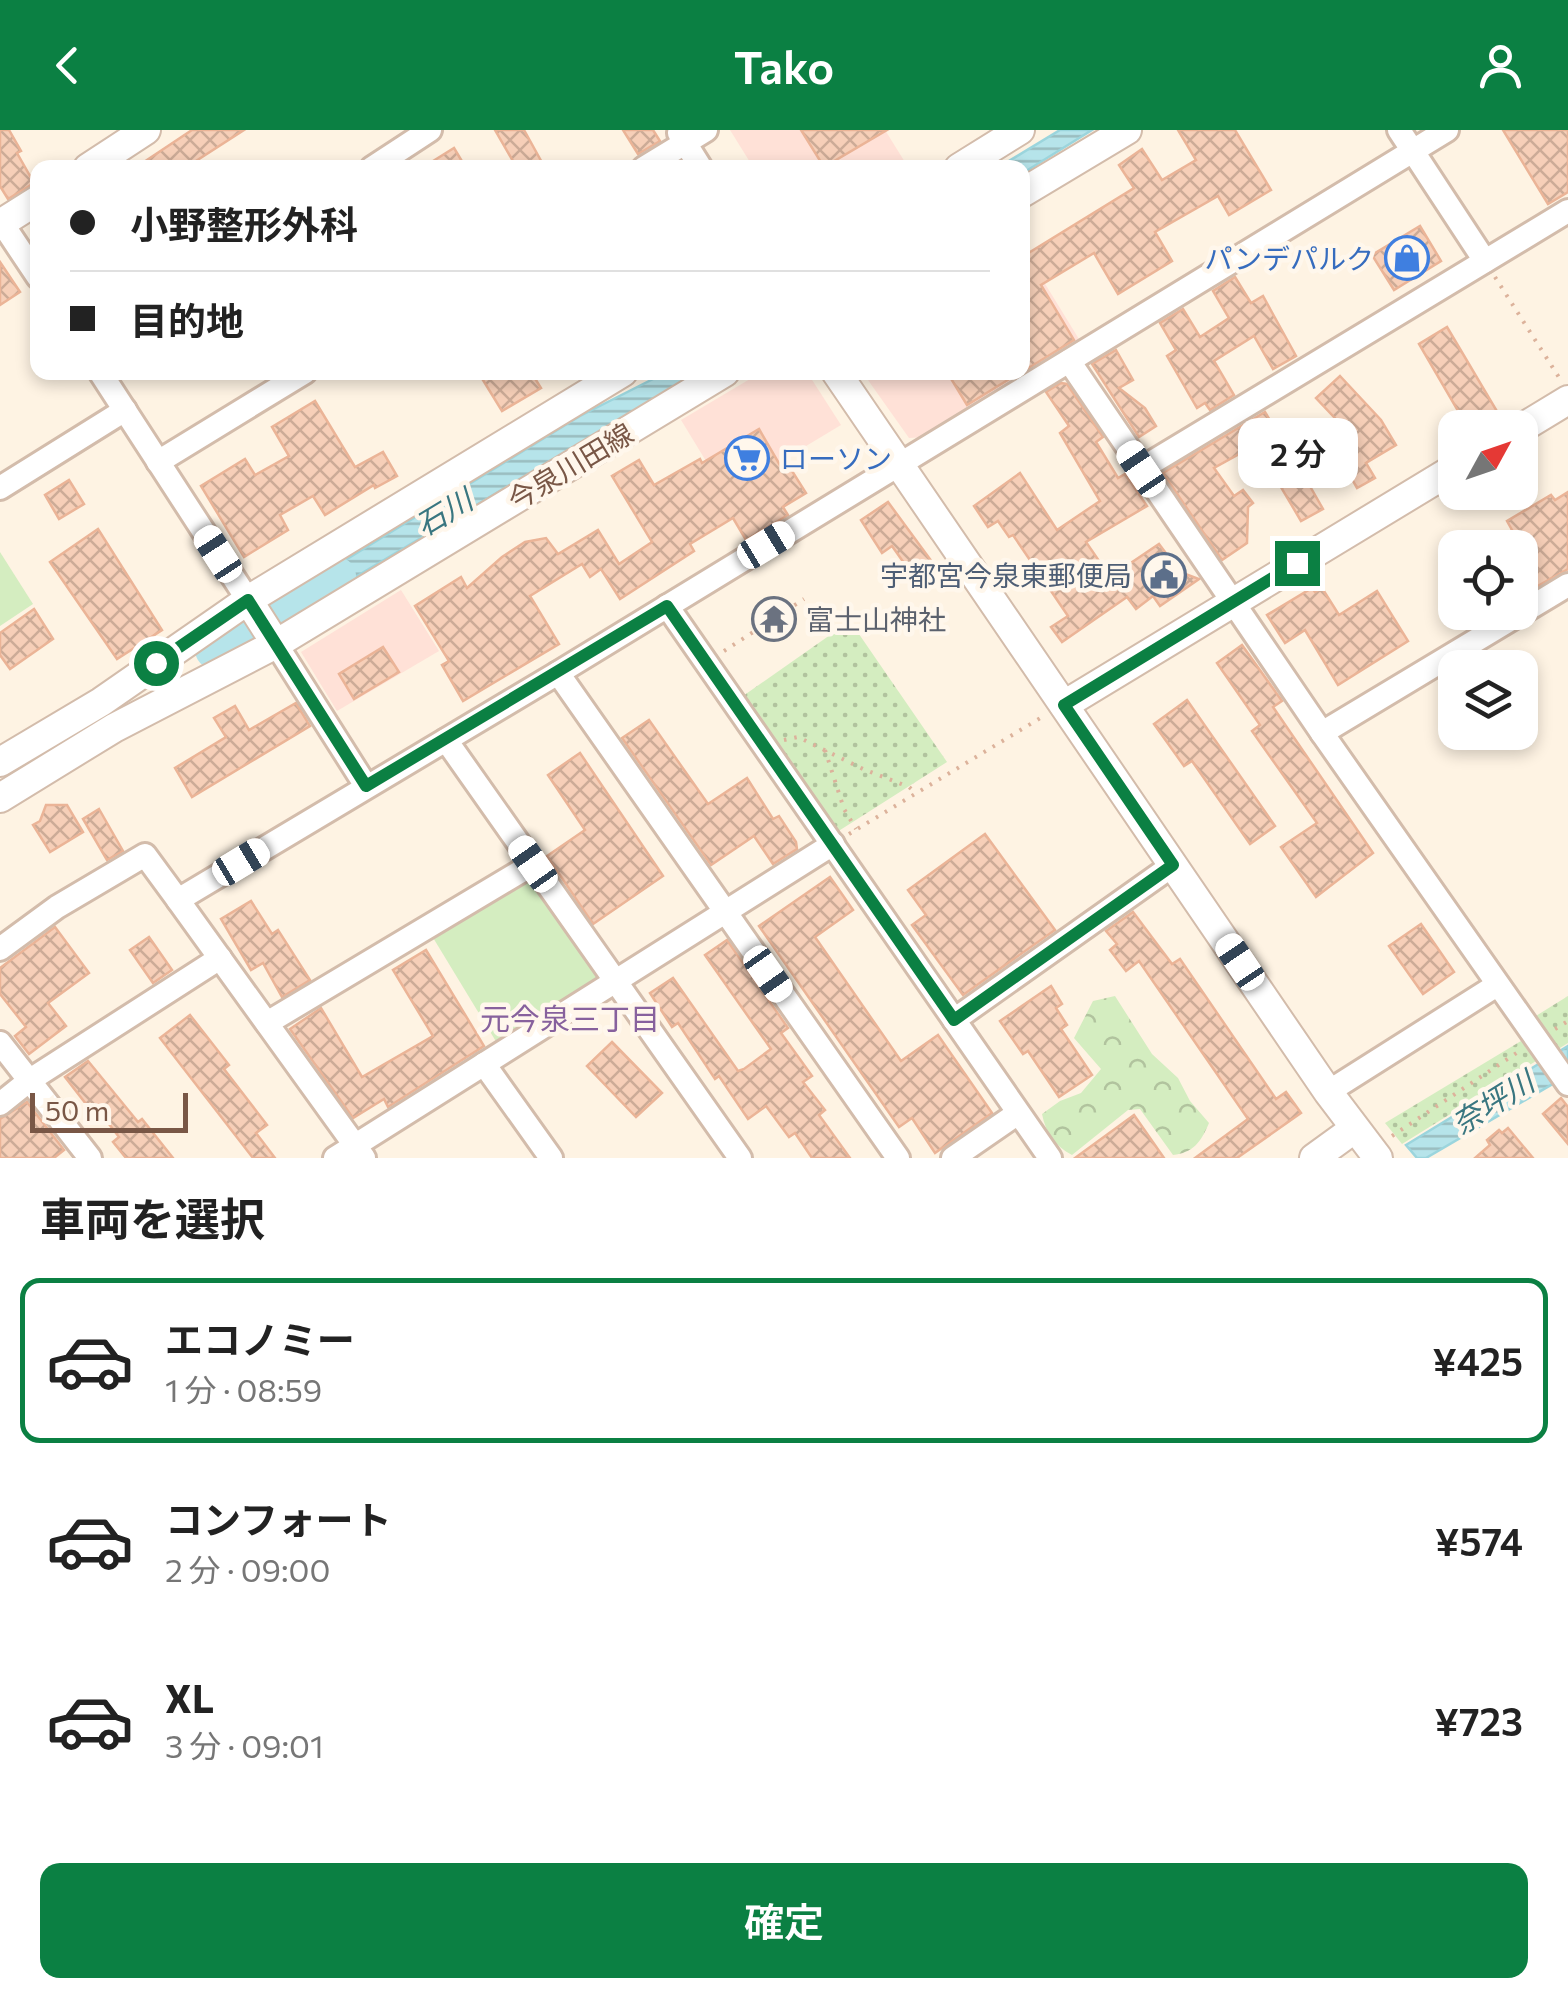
<!DOCTYPE html>
<html lang="ja">
<meta charset="utf-8">
<style>
:root{--surface:#fff;--page:#f2f2f2;--text:#222;--muted:#767676;--line:#e0e0e0;--accent:#0b8043}
body{margin:0;font-family:Commissioner,"Noto Sans JP",sans-serif;background:var(--page);color:var(--text);height:100vh;display:flex;flex-direction:column;font-size:38px;white-space:nowrap}
*{box-sizing:border-box;margin:0}
p{font-size:32px;color:var(--muted)}
.icon{flex:none;width:55px;height:55px;fill:none;stroke:currentColor;stroke-width:2;stroke-linecap:round;stroke-linejoin:round}
.map{position:relative;height:1028px;overflow:hidden}
.panel{display:flex;flex-direction:column;background:var(--surface);flex:1}
.panel>*{flex:none}
.banner{position:absolute;left:30px;top:30px;width:1000px;height:220px;border-radius:20px;box-shadow:0 5px 15px #0003;display:grid;align-content:center;height:220px;padding:0 40px;background:var(--surface)}
.needle{width:65px;rotate:50deg}
.controls{position:absolute;left:1438px;top:280px;display:grid;gap:20px}
.controls a{display:grid;place-items:center;width:100px;height:100px;border-radius:20px;background:var(--surface);box-shadow:0 5px 15px #0003;font-size:50px}
.scale{position:absolute;left:30px;bottom:25px;width:158px;box-sizing:border-box;padding-left:10px;border:5px solid #795746;border-top:0;font-size:28px;line-height:35px;white-space:nowrap;color:#795746;-webkit-text-stroke:8px #fff7ec;paint-order:stroke}
.end{position:absolute;width:45px;height:45px;margin:-22px;border:12px solid #0b8043;background:#fff;box-shadow:0 0 0 5px #fff}
.from{border-radius:50%}
.bubble{position:absolute;height:70px;border-radius:20px;background:var(--surface);box-shadow:0 5px 15px #0003;font-size:32px;font-weight:600;line-height:70px;text-align:center}
.car{position:absolute;width:30px;height:60px;margin:-30px -15px;border-radius:12px;box-shadow:0 0 8px 2px #0007;background:linear-gradient(#fff 24%,#345 0 40%,#fff 0 76%,#345 0 86%,#fff 0)}
.banner b{display:flex;align-items:center;gap:35px;height:95px;font-size:38px}
.banner b+b{border-top:2px solid var(--line)}
.banner i{width:25px;height:25px;background:var(--text)}
ul{padding:0;list-style:none}
li{display:flex;align-items:center;gap:30px;height:165px;margin:0 20px 15px;padding:0 20px;border:5px solid transparent;border-radius:20px}
li div{flex:1}
li b{display:block;font-size:38px}
li em{font-style:normal;font-weight:600}
li.current{border-color:var(--accent)}
li>.icon{width:90px;height:90px;stroke-width:1.5}
h2{padding:0 40px;font-size:45px;line-height:120px}
.cta{display:flex;gap:20px;margin-top:auto;padding:20px 40px}
.cta a{flex:1;height:115px;border-radius:20px;background:var(--accent);color:#fff;font-size:40px;font-weight:600;line-height:115px;text-align:center}
header{display:flex;justify-content:space-between;align-items:center;height:130px;padding:0 40px;background:var(--accent);color:#fff;font-size:45px;font-weight:600}
.map>svg:first-child{display:block}
.commercial{fill:#ffe1d7}
.grass{fill:#d4edc0}
.forest{fill:url(#forest-crowns)}
.park{fill:url(#park-dots)}
.water{fill:url(#water-rules);stroke:#9bd5dd;stroke-width:2.5}
.lines{fill:none;stroke-linecap:round;stroke-linejoin:round}
.river{stroke:#b6e4ea;stroke-width:38}
.building{fill:url(#building-cross-hatch);stroke:#ebb497;stroke-width:2.5}
.minor-casing{stroke:#d3bcab;stroke-width:28}
.tertiary-casing{stroke:#d3bcab;stroke-width:32}
.path{stroke:#dcb29b;stroke-width:4;stroke-dasharray:2.5 8;stroke-linecap:butt}
.minor{stroke:#fff;stroke-width:22}
.tertiary{stroke:#fff;stroke-width:28}
.route{stroke:#0b8043;stroke-width:12}
.labels{text-anchor:middle;dominant-baseline:central;stroke-width:9;stroke-linejoin:round;paint-order:stroke}
.shop-label{font-size:28px;fill:#366cbe;stroke:#fff7ec;text-anchor:end}
.street-label{font-size:28px;fill:#795746;stroke:#fff7ec}
.service-label{font-size:28px;fill:#4e5e75;stroke:#fff7ec;text-anchor:end}
.worship-label{font-size:28px;fill:#5b616d;stroke:#fff7ec;text-anchor:start}
.water-label{font-size:30px;font-style:italic;fill:#397680;stroke:#fff7ec}
.neighbourhood-label{font-size:30px;fill:#87619d;stroke:#fff7ec}
</style>
<header><svg class="icon" aria-label="back" viewBox="0 0 24 24"><path d="M15 5l-7 7 7 7"/></svg>Tako<svg class="icon" aria-label="person" viewBox="0 0 24 24"><circle cx="12" cy="8" r="4"/><path d="M4 21q1-7 8-7t8 7"/></svg></header>
<div class="map">
<svg width="1568" height="1028" viewBox="0 0 1568 1028">
<defs>
<pattern id="forest-crowns" width="20" height="18" patternUnits="userSpaceOnUse" patternTransform="scale(2.5)"><rect width="20" height="18" fill="#d4edc0"/><path d="M2 6a3 3 0 1 1 6 0M12 15a3 3 0 1 1 6 0" fill="none" stroke="#b1c39e"/></pattern>
<pattern id="park-dots" width="8" height="8" patternUnits="userSpaceOnUse" patternTransform="scale(2.5)"><rect width="8" height="8" fill="#d4edc0"/><path d="M2 2h.1M6 6h.1" fill="none" stroke="#b1c39e" stroke-width="1.8" stroke-linecap="round"/></pattern>
<pattern id="water-rules" width="6" height="5" patternUnits="userSpaceOnUse" patternTransform="scale(2.5)"><rect width="6" height="5" fill="#b6e4ea"/><path d="M0 2.5h6" fill="none" stroke="#99bcbf"/></pattern>
<pattern id="building-cross-hatch" width="8" height="8" patternUnits="userSpaceOnUse" patternTransform="scale(2.5)"><rect width="8" height="8" fill="#f6cfb8"/><path d="M0 0l8 8M0 8l8-8" fill="none" stroke="#ccab97"/></pattern>
</defs>
<rect width="100%" height="100%" fill="#fef3e3"/>
<g class="commercial">
<polygon points="730,0 885,0 908,37 753,37"/>
<polygon points="1036,139 1082,214 927,307 909,308 863,243 1022,242 1023,147"/>
<polygon points="807,242 841,295 726,364 681,290 760,243"/>
<polygon points="401,460 439,521 337,581 301,522"/>
</g>
<g class="grass">
<polygon points="0,422 33,474 0,496"/>
<polygon points="520,750 533,753 597,842 595,855 500,918 432,806"/>
</g>
<path class="forest" d="M1115,866L1152,924L1178,948L1190,971L1209,993C1201,1012 1193,1023 1173,1025L1140,979L1128,980L1072,1025C1055,1016 1046,1004 1042,984L1060,971L1081,963L1101,939L1074,908L1093,871Z"/>
<g class="park">
<polygon points="850,491 947,632 837,702 743,566"/>
<polygon points="1568,866 1568,913 1555,921 1531,889"/>
<polygon points="1521,911 1536,931 1402,1014 1385,993"/>
</g>
<g class="water">
<polygon points="1060,0 1092,0 1023,43 1022,38 999,37"/>
<polygon points="665,243 698,243 300,480 290,464 580,286"/>
<polygon points="1568,916 1568,945 1426,1028 1417,1028 1406,1015"/>
</g>
<g class="lines">
<polyline class="river" points="214,520 337,446"/>
</g>
<g class="building">
<polygon points="0,0 9,0 21,21 17,23 34,53 8,69 0,56"/>
<polygon points="192,0 244,0 185,38 135,38"/>
<polygon points="495,0 524,0 545,38 517,38"/>
<polygon points="623,0 653,0 660,11 638,24"/>
<polygon points="801,0 887,0 824,37"/>
<polygon points="1178,0 1235,0 1271,60 1229,85 1218,66 1155,102 1172,131 1118,164 1094,123 1041,155 1074,210 1022,242 1022,127 1134,58 1119,35 1142,19 1162,50 1196,30"/>
<polygon points="1503,0 1568,0 1568,62 1548,74"/>
<polygon points="454,18 466,38 422,38"/>
<polygon points="1420,96 1441,131 1394,160 1372,125"/>
<polygon points="0,132 20,162 0,175"/>
<polygon points="1235,147 1251,173 1263,166 1296,226 1273,239 1254,206 1214,231 1234,265 1210,280 1205,273 1197,278 1167,226 1176,220 1160,193 1183,179 1200,207 1229,188 1213,161"/>
<polygon points="1447,197 1498,283 1473,298 1468,298 1419,214"/>
<polygon points="1116,220 1133,250 1119,258 1145,278 1156,296 1139,307 1092,234"/>
<polygon points="478,242 531,242 541,258 502,281"/>
<polygon points="947,242 1021,242 967,275"/>
<polygon points="1340,246 1381,290 1396,315 1366,333 1375,348 1357,358 1346,338 1339,343 1335,336 1307,351 1323,379 1301,391 1259,320 1255,322 1252,317 1214,338 1234,366 1243,360 1253,373 1248,377 1247,413 1222,430 1163,343 1265,282 1295,332 1302,331 1349,303 1316,268"/>
<polygon points="1061,253 1067,254 1103,307 1096,312 1118,348 1125,344 1147,376 1086,412 1110,447 1159,414 1180,442 1199,449 1160,476 1153,466 1136,479 1127,467 1062,512 1051,497 1068,486 1013,405 1009,407 998,391 988,397 974,376 1020,343 1057,400 1100,371 1060,303 1069,296 1046,262"/>
<polygon points="315,271 355,337 383,322 397,346 375,358 374,355 325,385 313,366 280,385 288,400 244,427 201,356 245,329 255,345 289,326 272,297"/>
<polygon points="759,299 781,337 787,333 806,363 783,377 788,385 746,410 733,388 690,414 694,421 620,469 601,439 590,447 582,434 530,466 559,514 463,571 442,535 449,531 415,476 461,447 467,458 502,427 525,412 546,408 558,424 598,400 619,434 652,412 612,346 639,330 654,355 700,329 702,333"/>
<polygon points="69,350 84,374 59,389 45,365"/>
<polygon points="1568,362 1568,439 1520,466 1520,418 1482,418 1512,400 1507,391 1551,365 1555,370"/>
<polygon points="888,372 935,436 916,450 892,416 882,423 861,390"/>
<polygon points="98,399 162,500 117,529 50,432"/>
<polygon points="1312,458 1315,462 1322,458 1339,485 1377,461 1408,511 1338,555 1305,500 1285,513 1267,485"/>
<polygon points="34,479 53,509 10,539 0,525 0,503"/>
<polygon points="1242,515 1282,571 1273,577 1373,723 1316,767 1281,717 1317,693 1252,601 1260,595 1217,533"/>
<polygon points="383,517 399,542 354,569 339,544"/>
<polygon points="1187,570 1275,696 1250,714 1192,631 1184,636 1154,594"/>
<polygon points="296,573 310,596 192,667 175,638 226,607 214,588 235,576 249,600"/>
<polygon points="649,590 708,674 747,648 773,689 779,686 796,712 797,719 773,734 754,706 711,735 622,608"/>
<polygon points="580,623 663,746 593,794 547,726 585,700 548,645"/>
<polygon points="46,675 67,675 83,702 50,722 33,695 40,691"/>
<polygon points="99,679 123,721 107,730 83,689"/>
<polygon points="985,704 1055,800 963,865 912,795 926,785 908,760"/>
<polygon points="830,747 853,780 815,807 901,931 938,905 992,983 935,1023 912,988 899,997 759,796"/>
<polygon points="251,771 272,804 278,800 310,850 282,867 263,833 251,840 221,789"/>
<polygon points="1133,782 1172,834 1180,829 1276,969 1286,962 1301,983 1237,1028 1195,1028 1248,989 1139,831 1126,841 1110,820 1117,814 1106,801"/>
<polygon points="1421,794 1454,842 1423,864 1389,816"/>
<polygon points="55,797 89,843 48,873 66,896 29,924 15,906 26,897 0,864 0,838"/>
<polygon points="149,807 172,840 153,853 130,820"/>
<polygon points="727,810 788,898 781,903 812,946 803,952 825,980 819,985 850,1028 812,1028 795,1003 789,1007 766,976 748,989 719,946 715,949 678,893 672,897 650,863 673,848 738,941 744,939 771,919 705,825"/>
<polygon points="426,820 484,916 388,977 384,969 353,988 290,899 321,878 362,947 433,906 393,840"/>
<polygon points="1051,856 1062,874 1056,878 1067,895 1061,899 1092,945 1059,967 1028,921 1023,924 1000,891"/>
<polygon points="190,885 229,935 224,939 267,995 256,1003 275,1028 253,1028 160,908"/>
<polygon points="612,912 662,963 636,987 587,936"/>
<polygon points="88,931 138,992 142,989 173,1028 126,1028 113,1012 119,1007 95,976 90,979 65,947"/>
<polygon points="1561,968 1568,977 1568,1014 1543,984"/>
<polygon points="27,972 64,1020 54,1028 0,1028 0,989"/>
<polygon points="1134,985 1164,1028 1075,1028"/>
<polygon points="1508,998 1533,1028 1475,1028 1490,1015 1487,1010 1499,1000 1502,1003"/>
</g>
<g class="lines">
<g class="minor-casing">
<g id="minor">
<polyline points="1399,0 1485,131"/>
<polyline points="679,3 701,38"/>
<polyline points="372,38 430,0"/>
<polyline points="644,38 706,0"/>
<polyline points="0,90 38,147"/>
<polyline points="1069,231 1322,603 1568,954"/>
<polyline points="100,242 248,470"/>
<polyline points="158,332 305,242"/>
<polyline points="1141,339 1568,81"/>
<polyline points="0,358 125,280"/>
<polyline points="667,476 1050,1028"/>
<polyline points="276,514 366,656"/>
<polyline points="558,543 898,1028"/>
<polyline points="1322,603 1568,455"/>
<polyline points="446,610 740,1028"/>
<polyline points="0,819 57,777 145,725 178,770"/>
<polyline points="954,890 1173,735"/>
<polyline points="267,893 533,734"/>
<polyline points="0,913 90,1028"/>
<polyline points="484,934 551,1028"/>
<polyline points="1328,962 1497,855"/>
<polyline points="0,974 30,950 220,828"/>
<polyline points="335,1028 833,714"/>
<polyline points="364,1028 178,770 558,543 1447,0"/>
<polyline points="953,1028 1018,983"/>
</g>
</g>
<g class="tertiary-casing">
<g id="tertiary">
<polyline points="88,38 146,0"/>
<polyline points="959,38 1020,0"/>
<polyline points="1022,63 1127,0"/>
<polyline points="0,94 38,70"/>
<polyline points="836,242 1328,962 1378,1028"/>
<polyline points="1520,299 1568,270"/>
<polyline points="248,470 276,514"/>
<polyline points="1064,575 1455,338"/>
<polyline points="0,632 101,572 248,470 623,242"/>
<polyline points="0,668 114,598 276,514 725,242"/>
<polyline points="1314,1028 1354,999"/>
</g>
</g>
<g class="path">
<polyline points="1495,147 1560,249"/>
<polyline points="724,521 804,469"/>
<polyline points="784,610 798,607 863,639 909,657 916,663"/>
<polyline points="825,620 844,679 856,699"/>
<polyline points="849,704 1042,587"/>
<polyline points="1555,899 1568,891"/>
<polyline points="1392,1006 1521,920"/>
</g>
<use href="#minor" class="minor"/>
<use href="#tertiary" class="tertiary"/>
</g>
<g class="lines">
<polyline class="route" points="156,533 248,470 366,656 667,476 954,890 1173,735 1064,575 1297,433"/>
</g>
<defs>
<g id="shop-ring" transform="scale(2.25)"><circle r="9.5" fill="#fff7ec" stroke="#3f7fe0" stroke-width="1.5"/><path d="M-5-2.5h2.3a2.7 3.5 0 0 1 5.4 0H5L5.5 6h-11ZM-1.5-2.5h3a1.5 2.3 0 0 0-3 0Z" fill="#3f7fe0"/></g>
<g id="supermarket-ring" transform="scale(2.25)"><circle r="9.5" fill="#fff7ec" stroke="#3f7fe0" stroke-width="1.5"/><path d="M-6-5.5h2.5l.6 2H6L4.5 2H-2.5L-4.4-4H-6ZM-1.5 3.2a1.3 1.3 0 1 0 .1 0ZM3 3.2a1.3 1.3 0 1 0 .1 0Z" fill="#3f7fe0"/></g>
<g id="civic-ring" transform="scale(2.25)"><circle r="9.5" fill="#fff7ec" stroke="#5c6f8a" stroke-width="1.5"/><path d="M-.6-6.5H3V-4.5H.6V-3L4-1V1h2V6H-6V1h2V-1L-.6-3ZM-1.2 2.5V6h2.4V2.5Z" fill="#5c6f8a"/></g>
<g id="temple-ring" transform="scale(2.25)"><circle r="9.5" fill="#fff7ec" stroke="#6b7280" stroke-width="1.5"/><path d="M0-6L5-2H3V0L6.5 2.5H4V6H1.5V3h-3V6H-4V2.5H-6.5L-3 0V-2H-5Z" fill="#6b7280"/></g>
</defs>
<g fill-rule="evenodd">
<use href="#shop-ring" x="1407" y="128"/>
<use href="#supermarket-ring" x="747" y="328"/>
<use href="#civic-ring" x="1164" y="445"/>
<use href="#temple-ring" x="774" y="489"/>
</g>
<g class="labels">
<g class="shop-label">
<text x="1374" y="128">パンデパルク</text>
<text x="780" y="328" text-anchor="start">ローソン</text>
</g>
<g class="street-label">
<text transform="translate(570 336) rotate(-31)">今泉川田線</text>
</g>
<g class="service-label">
<text x="1132" y="445">宇都宮今泉東郵便局</text>
</g>
<g class="worship-label">
<text x="806" y="489">富士山神社</text>
</g>
<g class="water-label">
<text transform="translate(443 381) rotate(-31)">石川</text>
<text transform="translate(1492 971) rotate(-32)">奈坪川</text>
</g>
<g class="neighbourhood-label">
<text x="570" y="887">元今泉三丁目</text>
</g>
</g>
</svg>
<div class="controls">
<a><svg class="needle" viewBox="-14 -14 28 28"><path d="M0-13l5 13h-10z" fill="#e53935"/><path d="M0 13l5-13h-10z" fill="#767676"/></svg></a>
<a><svg class="icon" aria-label="locate" viewBox="0 0 24 24"><circle cx="12" cy="12" r="6"/><path d="M12 2v4M12 18v4M2 12h4M18 12h4"/></svg></a>
<a><svg class="icon" aria-label="layers" viewBox="0 0 24 24"><path d="M12 4l9 5-9 5-9-5zM3 14l9 5 9-5"/></svg></a>
</div>
<div class="scale">50 m</div>
<i class="end from" style="left:156px;top:533px"></i>
<i class="end" style="left:1297px;top:433px"></i>
<div class="bubble" style="left:1238px;top:288px;width:120px">2 分</div>
<i class="car" style="left:1141px;top:339px;rotate:326deg"></i>
<i class="car" style="left:766px;top:415px;rotate:59deg"></i>
<i class="car" style="left:218px;top:424px;rotate:327deg"></i>
<i class="car" style="left:241px;top:732px;rotate:59deg"></i>
<i class="car" style="left:533px;top:734px;rotate:325deg"></i>
<i class="car" style="left:1240px;top:832px;rotate:326deg"></i>
<i class="car" style="left:768px;top:844px;rotate:145deg"></i>
<div class="banner">
<b><i class="from"></i>小野整形外科</b>
<b><i></i>目的地</b>
</div>
</div>
<section class="panel">
<h2>車両を選択</h2>
<ul>
<li class="current"><svg class="icon" aria-label="car" viewBox="0 0 24 24"><path d="M5 17H2v-5l4-1 3-4h7l3 4 3 1v5h-3M9 17h6M6 11h13"/><circle cx="7" cy="17" r="2"/><circle cx="17" cy="17" r="2"/></svg><div><b>エコノミー</b><p>1 分 · 08:59</p></div><em>¥425</em></li>
<li><svg class="icon" aria-label="car" viewBox="0 0 24 24"><path d="M5 17H2v-5l4-1 3-4h7l3 4 3 1v5h-3M9 17h6M6 11h13"/><circle cx="7" cy="17" r="2"/><circle cx="17" cy="17" r="2"/></svg><div><b>コンフォート</b><p>2 分 · 09:00</p></div><em>¥574</em></li>
<li><svg class="icon" aria-label="car" viewBox="0 0 24 24"><path d="M5 17H2v-5l4-1 3-4h7l3 4 3 1v5h-3M9 17h6M6 11h13"/><circle cx="7" cy="17" r="2"/><circle cx="17" cy="17" r="2"/></svg><div><b>XL</b><p>3 分 · 09:01</p></div><em>¥723</em></li>
</ul>
<div class="cta"><a>確定</a></div>
</section>
